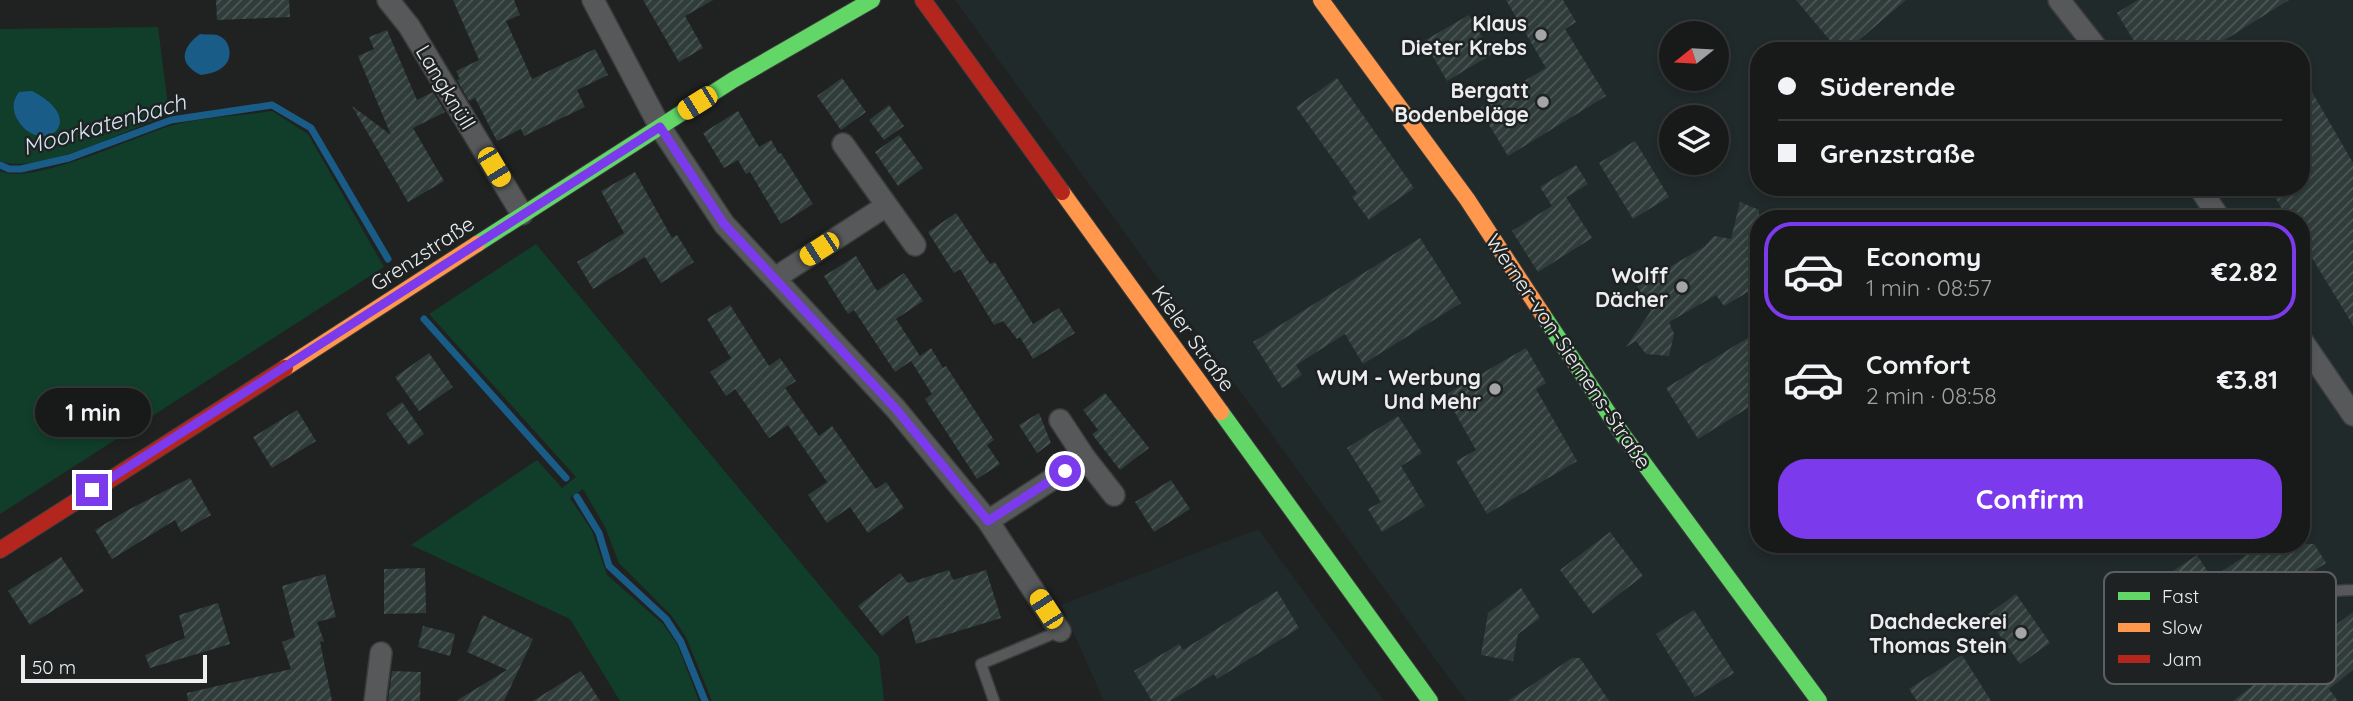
<!DOCTYPE html>
<meta charset="utf-8">
<style>
:root{--surface:#181919;--page:#252626;--text:#f1f3f6;--muted:#9fa0a2;--line:#363838;--accent:#7c3aed}
body{margin:0;font-family:Quicksand,sans-serif;background:var(--page);color:var(--text);height:100vh;display:flex;flex-direction:column;font-size:26px;white-space:nowrap}
*{box-sizing:border-box;margin:0}
p{font-size:23px;color:var(--muted)}
.icon{flex:none;width:38px;height:38px;fill:none;stroke:currentColor;stroke-width:2;stroke-linecap:round;stroke-linejoin:round}
.map{position:relative;flex:1;overflow:hidden}
.details{position:absolute;left:1750px;top:210px;width:560px;height:343px;display:flex;flex-direction:column;background:var(--surface);border-radius:28px;box-shadow:0 4px 10px #0003,0 0 0 2px var(--line)}
.details>*{flex:none}
.banner{position:absolute;left:1750px;top:42px;width:560px;height:154px;border-radius:28px;box-shadow:0 4px 10px #0003,0 0 0 2px var(--line);display:grid;align-content:center;height:154px;padding:0 28px;background:var(--surface)}
.needle{width:46px;rotate:252deg}
.controls{position:absolute;left:1659px;top:21px;display:grid;gap:14px}
.controls a{display:grid;place-items:center;width:70px;height:70px;border-radius:50%;background:var(--surface);box-shadow:0 4px 10px #0003,0 0 0 2px var(--line);font-size:35px}
.scale{position:absolute;left:21px;bottom:18px;width:186px;box-sizing:border-box;padding-left:7px;border:4px solid #ebedee;border-top:0;font-size:19px;line-height:24px;white-space:nowrap;color:#ebedee;-webkit-text-stroke:5px #1f2222;paint-order:stroke}
.end{position:absolute;width:32px;height:32px;margin:-16px;border:9px solid #7c3aed;background:#fff;box-shadow:0 0 0 4px #fff}
.from{border-radius:50%}
.bubble{position:absolute;height:49px;border-radius:24px;background:var(--surface);box-shadow:0 4px 10px #0003,0 0 0 2px var(--line);font-size:23px;font-weight:800;line-height:49px;text-align:center}
.car{position:absolute;width:21px;height:42px;margin:-21px -10px;border-radius:9px;box-shadow:0 0 5px 2px #0007;background:linear-gradient(#f5c518 24%,#345 0 40%,#f5c518 0 76%,#345 0 86%,#f5c518 0)}
.banner b{display:flex;align-items:center;gap:24px;height:66px;font-size:26px}
.banner b+b{border-top:2px solid var(--line)}
.banner i{width:18px;height:18px;background:var(--text)}
ul{padding:12px 0 0;list-style:none}
li{display:flex;align-items:center;gap:21px;height:98px;margin:0 14px 10px;padding:0 14px;border:4px solid transparent;border-radius:28px}
li div{flex:1}
li b{display:block;font-size:26px}
li em{font-style:normal;font-weight:800}
li.current{border-color:var(--accent)}
li>.icon{width:63px;height:63px;stroke-width:1.5}
.button{display:flex;gap:14px;margin-top:auto;padding:14px 28px}
.button a{flex:1;height:80px;border-radius:28px;background:var(--accent);color:#fff;font-size:28px;font-weight:800;line-height:80px;text-align:center}
.map>svg:first-child{display:block}
.built{fill:#212a2b;fill-rule:evenodd}
.grass{fill:#103e2b}
.water{fill:#1a5c88}
.lines{fill:none;stroke-linecap:round;stroke-linejoin:round}
.stream{stroke:#1a5c88;stroke-width:7}
.building{fill:url(#building-hatch)}
.lane-casing{stroke:#3b3c3c;stroke-width:13}
.street-casing{stroke:#3b3c3c;stroke-width:24}
.fast-casing{stroke:#3b3c3c;stroke-width:18}
.slow-casing{stroke:#3b3c3c;stroke-width:18}
.jam-casing{stroke:#3b3c3c;stroke-width:18}
.lane{stroke:#575859;stroke-width:10}
.street{stroke:#575859;stroke-width:21}
.fast{stroke:#63d668;stroke-width:16}
.slow{stroke:#ff974d;stroke-width:16}
.jam{stroke:#b3261e;stroke-width:16}
.route{stroke:#7c3aed;stroke-width:9}
.poi-dot{fill:#a4a6a6;stroke:#1f2222;stroke-width:2.5}
.labels{text-anchor:middle;dominant-baseline:central;stroke-width:5;stroke-linejoin:round;paint-order:stroke}
.poi-label{font-size:21px;font-weight:bold;fill:#ebedee;stroke:#1f2222;text-anchor:end}
.street-label{font-size:21px;fill:#ebedee;stroke:#1f2222}
.water-label{font-size:23px;font-style:italic;fill:#d5e6f4;stroke:#1f2222}
.key{fill:#1f2222;stroke:#5c5f5f;stroke-width:2}
.key-label{font-size:19px;fill:#ebedee}
</style>
<div class="map">
<svg width="2353" height="701" viewBox="0 0 2353 701">
<defs>
<pattern id="building-hatch" width="6" height="6" patternUnits="userSpaceOnUse" patternTransform="scale(1.75)"><rect width="6" height="6" fill="#2f3c3a"/><path d="M-1 1l2-2M0 6l6-6M5 7l2-2" fill="none" stroke="#4d5857"/></pattern>
</defs>
<rect width="100%" height="100%" fill="#202121"/>
<g class="built">
<path d="M955,0H2353V701H1466ZM1671,33H1717V79H1671ZM1759,51H2301V187H1759ZM1671,117H1717V163H1671ZM1759,219H2301V544H1759Z"/>
<polygon points="1258,529 1384,701 1104,701 1061,605"/>
</g>
<g class="grass">
<path d="M158,27L169,114C132,129 35,176 0,161V29Z"/>
<path d="M272,111L308,134L384,267L0,514V171C32,186 134,137 170,126C201,117 240,116 272,111Z"/>
<polygon points="536,244 879,657 884,701 712,701 686,637 671,615 619,563 605,527 583,489 570,498 592,531 607,575 663,624 677,644 699,701 620,701 570,619 411,545 537,460 562,488 576,477 429,314"/>
</g>
<g class="water">
<path d="M200,34C205,35 212,34 217,35C231,39 234,59 223,67C217,72 209,74 201,75C178,64 181,48 200,34Z"/>
<path d="M32,91C93,122 38,160 16,117C12,107 13,100 19,92Z"/>
</g>
<g class="lines">
<g class="stream">
<polyline points="0,165 9,169 21,169 69,158 171,120 272,105 311,128 388,259"/>
<polyline points="424,319 566,478"/>
<polyline points="577,497 599,533 609,566 666,619 681,642 705,701"/>
</g>
</g>
<g class="building">
<polygon points="216,0 289,0 290,17 217,20"/>
<polygon points="453,0 514,0 520,15 506,21 532,79 595,49 608,75 577,90 585,107 524,136 521,129 497,141 475,98 469,101 457,80 460,79 456,71 479,60"/>
<polygon points="643,0 713,0 685,16 703,48 679,62"/>
<polygon points="1506,0 1563,0 1576,22 1565,29 1606,96 1508,156 1479,108 1546,68"/>
<polygon points="1796,0 1906,0 1846,51 1839,51"/>
<polygon points="2138,0 2289,0 2207,51 2140,51 2117,13"/>
<polygon points="1469,15 1492,54 1447,81 1424,41"/>
<polygon points="387,30 417,100 433,92 445,112 413,128 444,181 408,202 352,106 391,135 358,56 374,49 369,37"/>
<polygon points="2301,73 2353,163 2353,325 2301,240 2301,219 2288,219 2269,187 2301,187"/>
<polygon points="842,78 866,112 841,130 817,96"/>
<polygon points="1337,78 1414,188 1369,220 1352,197 1357,193 1296,107"/>
<polygon points="889,105 904,126 884,140 869,120"/>
<polygon points="738,111 759,147 771,140 779,154 781,153 813,204 781,224 750,172 746,174 738,160 724,168 703,133"/>
<polygon points="899,135 923,168 898,186 875,152"/>
<polygon points="1635,141 1669,197 1633,219 1599,163"/>
<polygon points="1576,165 1588,184 1552,206 1540,187"/>
<polygon points="635,172 672,238 677,235 694,262 661,283 645,257 593,289 577,262 624,233 601,191"/>
<polygon points="1566,197 1592,238 1538,272 1512,231"/>
<polygon points="1740,202 1759,210 1759,266 1753,289 1724,306 1716,295 1669,322 1674,334 1669,356 1646,354 1636,341 1626,347 1651,311 1637,286 1704,247 1714,236 1731,239"/>
<polygon points="956,213 990,264 995,262 1033,324 1059,308 1075,333 1033,359 1020,337 1017,339 1003,321 994,325 960,269 954,273 928,232"/>
<polygon points="1420,238 1461,303 1363,364 1345,334 1296,365 1302,375 1282,388 1253,342"/>
<polygon points="856,256 877,291 904,273 923,301 896,319 920,356 931,348 943,368 946,366 994,440 987,445 1000,464 977,479 925,399 932,394 911,361 895,372 854,310 848,314 824,276"/>
<polygon points="730,305 769,366 780,358 796,381 785,388 819,436 832,426 876,489 886,482 904,508 868,533 850,507 827,523 808,495 827,482 788,425 769,438 735,389 726,396 710,372 731,358 707,319"/>
<polygon points="1759,331 1759,401 1698,439 1666,388"/>
<polygon points="1526,348 1546,383 1536,389 1577,461 1487,514 1456,461 1476,450 1445,395"/>
<polygon points="429,353 453,387 419,411 395,377"/>
<polygon points="1105,393 1149,448 1120,470 1092,434 1098,430 1083,410"/>
<polygon points="402,402 424,434 409,445 386,414"/>
<polygon points="297,410 316,441 272,468 253,437"/>
<polygon points="1039,413 1051,443 1037,453 1019,425"/>
<polygon points="1398,416 1422,453 1401,466 1425,506 1382,532 1368,509 1381,502 1347,448"/>
<polygon points="190,478 211,515 181,532 175,520 112,559 95,530 128,510"/>
<polygon points="1171,480 1190,509 1154,532 1135,502"/>
<polygon points="1610,532 1643,576 1593,614 1560,570"/>
<polygon points="2263,544 2314,544 2326,563 2285,589 2283,584 2237,615 2239,618 2207,640 2164,577 2197,555 2212,578"/>
<polygon points="61,557 84,591 30,625 8,591"/>
<polygon points="425,568 426,613 384,614 384,569"/>
<polygon points="949,570 953,580 986,570 1001,618 916,644 908,615 882,636 858,606 900,573 908,583"/>
<polygon points="325,574 336,617 317,622 324,641 320,642 332,701 188,701 187,693 291,669 282,642 295,637 282,586"/>
<polygon points="1521,588 1540,618 1518,634 1513,661 1481,655 1488,613"/>
<polygon points="1277,591 1299,628 1217,679 1214,674 1170,701 1152,701 1134,671 1179,644 1183,650"/>
<polygon points="2016,594 2050,643 2020,664 1986,616"/>
<polygon points="218,603 230,644 150,668 145,655 185,638 179,615"/>
<polygon points="1694,610 1734,673 1695,697 1656,634"/>
<polygon points="2353,612 2353,670 2329,689 2338,701 2233,701 2310,641 2312,643"/>
<polygon points="483,615 533,639 504,701 456,701 507,670 467,652"/>
<polygon points="423,626 455,634 450,656 418,647"/>
<polygon points="1962,655 1991,701 1917,701 1909,689"/>
<polygon points="1572,658 1580,658 1609,701 1508,701"/>
<polygon points="392,671 421,672 420,701 388,701"/>
<polygon points="581,671 600,701 533,701"/>
</g>
<g class="lines">
<g class="lane-casing">
<g id="lane">
<path d="M2264,653C2283,611 2304,590 2353,590"/>
<polyline points="994,701 981,664 1060,631"/>
</g>
</g>
<g class="street-casing">
<g id="street">
<polyline points="388,0 409,26 522,214"/>
<polyline points="593,0 660,127 724,224 896,409 988,521 1060,631"/>
<polyline points="2059,0 2099,51"/>
<polyline points="843,144 915,245"/>
<polyline points="2199,187 2220,219"/>
<polyline points="775,278 886,206"/>
<polyline points="2301,339 2353,415"/>
<polyline points="1060,420 1085,458 1114,495"/>
<polyline points="988,521 1085,458"/>
<polyline points="375,701 381,653"/>
</g>
</g>
<g class="fast-casing">
<g id="fast">
<polyline points="477,244 733,80 872,0"/>
<polyline points="1543,315 1623,435 1819,701"/>
<polyline points="1221,412 1430,701"/>
</g>
</g>
<g class="slow-casing">
<g id="slow">
<polyline points="1321,0 1467,199 1543,315"/>
<polyline points="1062,192 1221,412"/>
<polyline points="285,368 477,244"/>
</g>
</g>
<g class="jam-casing">
<g id="jam">
<polyline points="923,0 1062,192"/>
<polyline points="0,550 285,368"/>
</g>
</g>
<use href="#lane" class="lane"/>
<use href="#street" class="street"/>
<use href="#fast" class="fast"/>
<use href="#slow" class="slow"/>
<use href="#jam" class="jam"/>
</g>
<g class="lines">
<polyline class="route" points="92,490 660,127 724,224 896,409 988,521 1065,471"/>
</g>
<g class="poi-dot">
<circle cx="1541" cy="35" r="7"/>
<circle cx="1543" cy="102" r="7"/>
<circle cx="1682" cy="287" r="7"/>
<circle cx="1495" cy="389" r="7"/>
<circle cx="2021" cy="633" r="7"/>
</g>
<g class="labels">
<g class="poi-label">
<text x="1527" y="23">Klaus<tspan x="1527" dy="24">Dieter Krebs</tspan></text>
<text x="1529" y="90">Bergatt<tspan x="1529" dy="24">Bodenbeläge</tspan></text>
<text x="1668" y="275">Wolff<tspan x="1668" dy="24">Dächer</tspan></text>
<text x="1481" y="377">WUM - Werbung<tspan x="1481" dy="24">Und Mehr</tspan></text>
<text x="2007" y="621">Dachdeckerei<tspan x="2007" dy="24">Thomas Stein</tspan></text>
</g>
<g class="street-label">
<text transform="translate(446 87) rotate(59)">Langknüll</text>
<text transform="translate(422 253) rotate(-33)">Grenzstraße</text>
<text transform="translate(1194 338) rotate(54)">Kieler Straße</text>
<text transform="translate(1569 351) rotate(56)">Werner-von-Siemens-Straße</text>
</g>
<g class="water-label">
<text transform="translate(104 124) rotate(-16)">Moorkatenbach</text>
</g>
</g>
<rect x="2104" y="572" width="232" height="112" rx="10" class="key"/>
<rect x="2118" y="592" width="32" height="8" fill="#63d668"/>
<rect x="2118" y="623" width="32" height="9" fill="#ff974d"/>
<rect x="2118" y="655" width="32" height="8" fill="#b3261e"/>
<g class="key-label">
<text x="2162" y="603">Fast</text>
<text x="2162" y="634">Slow</text>
<text x="2162" y="666">Jam</text>
</g>
</svg>
<div class="controls">
<a><svg class="needle" viewBox="-14 -14 28 28"><path d="M0-13l5 13h-10z" fill="#e53935"/><path d="M0 13l5-13h-10z" fill="#9fa0a2"/></svg></a>
<a><svg class="icon" aria-label="layers" viewBox="0 0 24 24"><path d="M12 4l9 5-9 5-9-5zM3 14l9 5 9-5"/></svg></a>
</div>
<div class="scale">50 m</div>
<i class="end from" style="left:1065px;top:471px"></i>
<i class="end" style="left:92px;top:490px"></i>
<div class="bubble" style="left:35px;top:388px;width:116px">1 min</div>
<i class="car" style="left:697px;top:103px;rotate:238deg"></i>
<i class="car" style="left:494px;top:167px;rotate:149deg"></i>
<i class="car" style="left:819px;top:249px;rotate:237deg"></i>
<i class="car" style="left:1046px;top:609px;rotate:327deg"></i>
<div class="banner">
<b><i class="from"></i>Süderende</b>
<b><i></i>Grenzstraße</b>
</div>
<section class="details">
<ul>
<li class="current"><svg class="icon" aria-label="car" viewBox="0 0 24 24"><path d="M5 17H2v-5l4-1 3-4h7l3 4 3 1v5h-3M9 17h6M6 11h13"/><circle cx="7" cy="17" r="2"/><circle cx="17" cy="17" r="2"/></svg><div><b>Economy</b><p>1 min · 08:57</p></div><em>€2.82</em></li>
<li><svg class="icon" aria-label="car" viewBox="0 0 24 24"><path d="M5 17H2v-5l4-1 3-4h7l3 4 3 1v5h-3M9 17h6M6 11h13"/><circle cx="7" cy="17" r="2"/><circle cx="17" cy="17" r="2"/></svg><div><b>Comfort</b><p>2 min · 08:58</p></div><em>€3.81</em></li>
</ul>
<div class="button"><a>Confirm</a></div>
</section>
</div>
